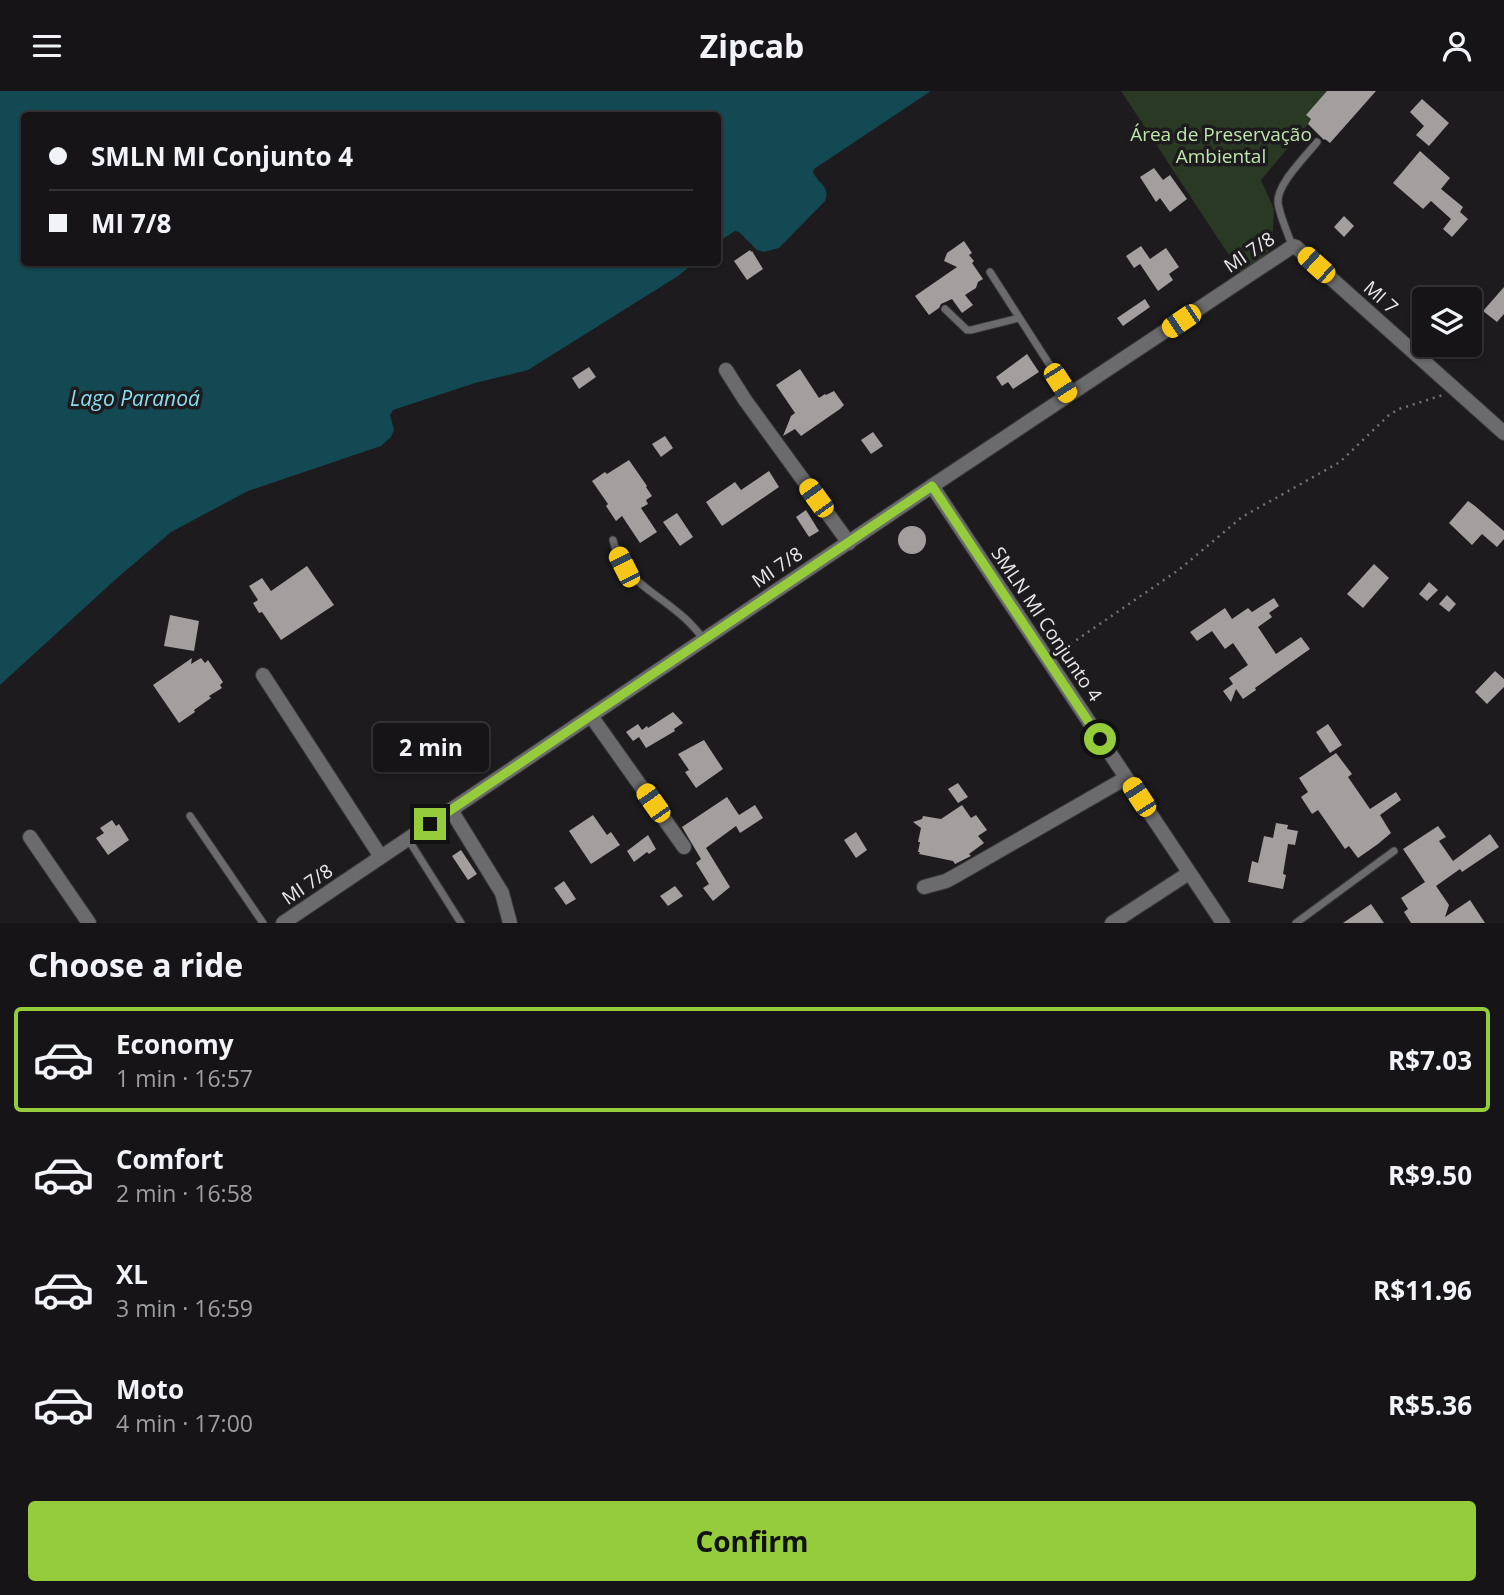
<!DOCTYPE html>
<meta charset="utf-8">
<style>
:root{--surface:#161416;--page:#232123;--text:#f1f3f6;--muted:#9e9ea1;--line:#353335;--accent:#94cc3c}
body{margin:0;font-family:"Open Sans",sans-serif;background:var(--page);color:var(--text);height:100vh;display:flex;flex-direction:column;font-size:26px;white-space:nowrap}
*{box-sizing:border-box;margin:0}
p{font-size:23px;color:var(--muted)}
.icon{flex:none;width:38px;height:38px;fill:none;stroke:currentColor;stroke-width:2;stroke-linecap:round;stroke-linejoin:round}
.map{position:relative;height:832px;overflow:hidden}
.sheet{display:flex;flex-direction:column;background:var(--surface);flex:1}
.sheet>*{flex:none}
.hud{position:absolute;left:21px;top:21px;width:700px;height:154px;border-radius:7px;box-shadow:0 2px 5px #0004,0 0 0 2px var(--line);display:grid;align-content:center;height:154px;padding:0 28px;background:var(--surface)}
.tools{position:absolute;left:1412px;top:196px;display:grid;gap:14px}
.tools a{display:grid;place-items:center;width:70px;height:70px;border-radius:7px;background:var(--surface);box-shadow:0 2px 5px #0004,0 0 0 2px var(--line);font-size:35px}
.end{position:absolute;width:32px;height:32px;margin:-16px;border:9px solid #94cc3c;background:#111;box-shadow:0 0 0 4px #111}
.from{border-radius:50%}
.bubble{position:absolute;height:49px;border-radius:7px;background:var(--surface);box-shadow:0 2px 5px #0004,0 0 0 2px var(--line);font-size:23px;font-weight:700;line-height:49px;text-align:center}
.car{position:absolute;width:21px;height:42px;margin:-21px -10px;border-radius:9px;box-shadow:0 0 5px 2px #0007;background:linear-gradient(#f5c518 24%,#345 0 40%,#f5c518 0 76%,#345 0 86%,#f5c518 0)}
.hud b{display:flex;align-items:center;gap:24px;height:66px;font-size:26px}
.hud b+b{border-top:2px solid var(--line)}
.hud i{width:18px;height:18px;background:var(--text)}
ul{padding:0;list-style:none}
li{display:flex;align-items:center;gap:21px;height:105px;margin:0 14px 10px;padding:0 14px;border:4px solid transparent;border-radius:7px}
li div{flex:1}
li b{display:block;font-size:26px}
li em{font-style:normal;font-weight:700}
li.on{border-color:var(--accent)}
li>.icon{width:63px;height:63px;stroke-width:1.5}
h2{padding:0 28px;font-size:32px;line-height:84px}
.action{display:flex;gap:14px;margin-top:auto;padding:14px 28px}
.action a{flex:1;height:80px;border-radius:7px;background:var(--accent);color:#111;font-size:28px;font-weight:700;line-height:80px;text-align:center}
header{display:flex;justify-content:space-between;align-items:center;height:91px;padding:0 28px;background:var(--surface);font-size:32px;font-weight:700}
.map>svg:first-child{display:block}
.green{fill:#2a3923}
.water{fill:#124952}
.building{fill:#a29f9e}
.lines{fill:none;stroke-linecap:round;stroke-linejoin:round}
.lane-casing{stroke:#393839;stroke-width:9}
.street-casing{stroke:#393839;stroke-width:16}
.path{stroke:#757375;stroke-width:2.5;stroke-dasharray:2 5;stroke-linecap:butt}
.lane{stroke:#6b6a6c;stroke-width:7}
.street{stroke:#6b6a6c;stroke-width:14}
.route{stroke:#94cc3c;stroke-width:9}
.labels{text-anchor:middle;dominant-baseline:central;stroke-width:7;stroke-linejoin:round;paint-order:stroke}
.park-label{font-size:19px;fill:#bde5ac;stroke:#1d1b1d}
.street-label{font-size:19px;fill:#eae9ea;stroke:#1d1b1d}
.water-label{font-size:21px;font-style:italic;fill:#88def0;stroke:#1d1b1d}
</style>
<header><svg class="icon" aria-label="menu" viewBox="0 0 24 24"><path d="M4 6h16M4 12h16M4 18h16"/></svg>Zipcab<svg class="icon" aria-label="person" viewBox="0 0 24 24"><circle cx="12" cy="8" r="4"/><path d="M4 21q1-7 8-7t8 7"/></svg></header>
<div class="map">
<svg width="1504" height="832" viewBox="0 0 1504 832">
<rect width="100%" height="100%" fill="#1d1b1d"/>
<polygon class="green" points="1121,0 1336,0 1261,89 1274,118 1272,155 1246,190"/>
<path class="water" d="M0,0H931L814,78L813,81C818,93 831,95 825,110L779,157L764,161L757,159L739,141L735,140L718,151V24H24V172H694L678,185L528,279L475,292L393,319L390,324L394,339L391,346L381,355L248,400L171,441L116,488L0,594Z"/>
<g class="building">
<polygon points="1327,0 1376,0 1330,52 1325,48 1324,49 1308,33 1311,28 1306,24"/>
<polygon points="1422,8 1449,32 1429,55 1416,44 1424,35 1410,21"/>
<polygon points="1420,60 1450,87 1441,98 1463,116 1460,121 1468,128 1452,146 1443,138 1451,128 1431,110 1423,118 1393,92"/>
<polygon points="1154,77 1163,89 1170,84 1187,108 1170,121 1160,107 1156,111 1140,86"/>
<polygon points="1344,125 1354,135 1344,146 1334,136"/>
<polygon points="964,150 972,162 969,164 974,170 972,172 983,188 978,191 976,197 965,204 973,214 962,222 952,208 941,213 939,217 929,224 915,205 957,176 944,170 947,162"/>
<polygon points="1141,155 1150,168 1166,157 1179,176 1169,183 1173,189 1158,200 1140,173 1134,177 1126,165"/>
<polygon points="750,159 751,161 752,160 763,178 747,189 734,170"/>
<polygon points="1504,196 1504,223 1497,231 1483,220"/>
<polygon points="1145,208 1150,216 1123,235 1117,227"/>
<polygon points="1470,234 1484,247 1470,262"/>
<polygon points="1027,263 1039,281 1013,298 1008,291 1002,295 996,286"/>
<polygon points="589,276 596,286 579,298 572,287"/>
<polygon points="800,278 819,307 825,303 826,304 834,300 844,314 840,318 801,345 795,338 783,345 791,325 795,322 776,294"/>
<polygon points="873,341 883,355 871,363 861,349"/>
<polygon points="665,345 673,357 661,366 652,353"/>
<polygon points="629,369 647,395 646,396 652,405 646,409 648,413 641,417 657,441 640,452 622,425 616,430 606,415 608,413 592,390 605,381 607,383"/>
<polygon points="769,380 779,396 722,435 706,411 735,391 741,399"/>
<polygon points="1468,410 1475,415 1504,440 1504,448 1497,456 1482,443 1472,454 1449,432"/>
<polygon points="806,419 819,440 809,446 796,426"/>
<polygon points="677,422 693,446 680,455 663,431"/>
<circle cx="912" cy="449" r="14"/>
<polygon points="1374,473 1389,487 1363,517 1347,503"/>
<polygon points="307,475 334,514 281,549 262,521 259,522 253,512 258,509 249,495 262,487 271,500"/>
<polygon points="1429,491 1438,499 1427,510 1419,503"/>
<polygon points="1447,504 1456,513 1449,521 1439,513"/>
<polygon points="1274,507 1279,515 1269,522 1272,526 1258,536 1276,563 1301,546 1310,558 1255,597 1256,599 1243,608 1236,598 1231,611 1223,600 1233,593 1229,587 1248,574 1233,552 1225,558 1212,540 1197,550 1190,541 1225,517 1232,528 1248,517 1252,521"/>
<polygon points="170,524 199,530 194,560 164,555"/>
<polygon points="192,567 191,573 201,567 205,572 208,569 223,591 220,594 222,597 209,605 211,607 194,619 195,621 179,632 153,594"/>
<polygon points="1495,580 1504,588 1504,596 1487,613 1475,601"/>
<polygon points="673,621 683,632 674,638 675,640 646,657 639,646 633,650 626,641 638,633 642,639 647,635 648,637"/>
<polygon points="1328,633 1342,654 1330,662 1316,641"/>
<polygon points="704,649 723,678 696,697 685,681 689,679 678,663"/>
<polygon points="1336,662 1352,683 1348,686 1370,718 1396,701 1401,709 1380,724 1391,742 1378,753 1358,767 1349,755 1345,758 1318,719 1312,723 1301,706 1308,701 1299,687"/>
<polygon points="958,692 968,706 958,712 948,698"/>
<polygon points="727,706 739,724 755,714 763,727 740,742 736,735 706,757 730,796 713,810 703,797 709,793 696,772 701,768 682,736"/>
<polygon points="962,714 971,727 976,724 987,739 978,745 984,752 969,763 971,765 955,773 953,770 919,763 920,761 918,761 920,751 918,751 921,737 913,731 922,728 923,725 941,728"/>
<polygon points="593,724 607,744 611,741 620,754 591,773 569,740"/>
<polygon points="112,729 116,735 119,733 129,749 108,764 96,747 104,742 100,737"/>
<polygon points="1276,732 1288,734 1287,738 1298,740 1295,754 1288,753 1283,783 1286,784 1283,798 1248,791 1252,770 1258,772 1264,745 1273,747"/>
<polygon points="1438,735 1446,746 1439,750 1453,770 1490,743 1499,756 1462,781 1460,778 1436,795 1449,814 1445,826 1470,809 1485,832 1411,832 1404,821 1408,818 1401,807 1425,791 1403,758"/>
<polygon points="856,741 867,759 856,767 844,749"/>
<polygon points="648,744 656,758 649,763 647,761 634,771 627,760"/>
<polygon points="461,759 477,783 468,789 452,765"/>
<polygon points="564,790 576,808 566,814 554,797"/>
<polygon points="675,795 683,805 668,815 660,805"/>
<polygon points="1371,813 1384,832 1343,832"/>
</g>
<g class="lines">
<g class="lane-casing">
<g id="lane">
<path d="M1292,155C1288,142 1280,126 1278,112C1276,94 1306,65 1317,51"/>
<polyline points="990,181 1069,304"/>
<polyline points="945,218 967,239 971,239 1019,227"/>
<path d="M613,449C622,489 653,499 681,524C690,531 697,540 704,548"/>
<polyline points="190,725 263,832"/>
<polyline points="408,748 461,832"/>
<polyline points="1296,832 1394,760"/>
</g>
</g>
<g class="street-casing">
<g id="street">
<polyline points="726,279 745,309 849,452"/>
<polyline points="932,395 1223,832"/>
<polyline points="263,584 381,766"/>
<polyline points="591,625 684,756"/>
<polyline points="451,719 502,802 510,832"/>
<polyline points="30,746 89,832"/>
<polyline points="924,796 946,790 957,784 1126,687"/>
<polyline points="283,832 932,395 1293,155 1296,156 1504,342"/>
<polyline points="1112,832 1189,782"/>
</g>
</g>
<polyline class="path" points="1059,561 1180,478 1242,426 1340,371 1389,324 1399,318 1443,304"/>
<use href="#lane" class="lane"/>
<use href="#street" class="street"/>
</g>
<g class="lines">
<polyline class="route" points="430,733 932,395 1100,648"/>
</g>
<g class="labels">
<g class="park-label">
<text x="1221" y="43">Área de Preservação<tspan x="1221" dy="22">Ambiental</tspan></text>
</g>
<g class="street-label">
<text transform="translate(1249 161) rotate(-34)">MI 7/8</text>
<text transform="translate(1381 206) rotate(42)">MI 7</text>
<text transform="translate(777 476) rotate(-34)">MI 7/8</text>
<text transform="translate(1047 533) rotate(56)">SMLN MI Conjunto 4</text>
<text transform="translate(307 793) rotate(-34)">MI 7/8</text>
</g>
<g class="water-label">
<text x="135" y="307">Lago Paranoá</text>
</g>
</g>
</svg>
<div class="tools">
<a><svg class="icon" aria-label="layers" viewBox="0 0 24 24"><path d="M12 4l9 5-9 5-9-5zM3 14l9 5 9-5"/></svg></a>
</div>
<i class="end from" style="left:1100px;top:648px"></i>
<i class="end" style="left:430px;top:733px"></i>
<div class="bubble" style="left:373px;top:632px;width:116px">2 min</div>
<i class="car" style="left:1316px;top:174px;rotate:312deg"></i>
<i class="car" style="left:1181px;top:230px;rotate:236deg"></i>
<i class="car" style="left:1060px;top:292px;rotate:147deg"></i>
<i class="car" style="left:816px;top:407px;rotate:324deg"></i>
<i class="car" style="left:624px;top:476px;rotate:333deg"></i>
<i class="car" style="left:1139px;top:706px;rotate:327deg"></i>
<i class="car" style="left:653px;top:712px;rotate:325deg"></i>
<div class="hud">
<b><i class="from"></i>SMLN MI Conjunto 4</b>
<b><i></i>MI 7/8</b>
</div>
</div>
<section class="sheet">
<h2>Choose a ride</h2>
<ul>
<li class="on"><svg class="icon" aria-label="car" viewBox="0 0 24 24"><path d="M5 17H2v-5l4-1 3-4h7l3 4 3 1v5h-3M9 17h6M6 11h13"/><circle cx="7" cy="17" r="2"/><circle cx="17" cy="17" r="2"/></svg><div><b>Economy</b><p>1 min · 16:57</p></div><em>R$7.03</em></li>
<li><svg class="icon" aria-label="car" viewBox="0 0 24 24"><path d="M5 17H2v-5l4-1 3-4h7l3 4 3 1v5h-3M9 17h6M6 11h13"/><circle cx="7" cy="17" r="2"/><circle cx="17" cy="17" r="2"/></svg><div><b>Comfort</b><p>2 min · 16:58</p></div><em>R$9.50</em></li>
<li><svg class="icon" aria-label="car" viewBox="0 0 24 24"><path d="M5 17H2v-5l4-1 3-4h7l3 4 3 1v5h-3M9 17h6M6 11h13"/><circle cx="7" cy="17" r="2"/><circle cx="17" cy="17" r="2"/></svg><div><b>XL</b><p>3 min · 16:59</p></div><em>R$11.96</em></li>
<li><svg class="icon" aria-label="car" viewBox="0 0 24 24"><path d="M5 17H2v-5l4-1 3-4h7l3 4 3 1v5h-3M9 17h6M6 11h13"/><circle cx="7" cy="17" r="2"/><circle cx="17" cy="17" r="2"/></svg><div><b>Moto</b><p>4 min · 17:00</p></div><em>R$5.36</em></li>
</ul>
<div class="action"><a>Confirm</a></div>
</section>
